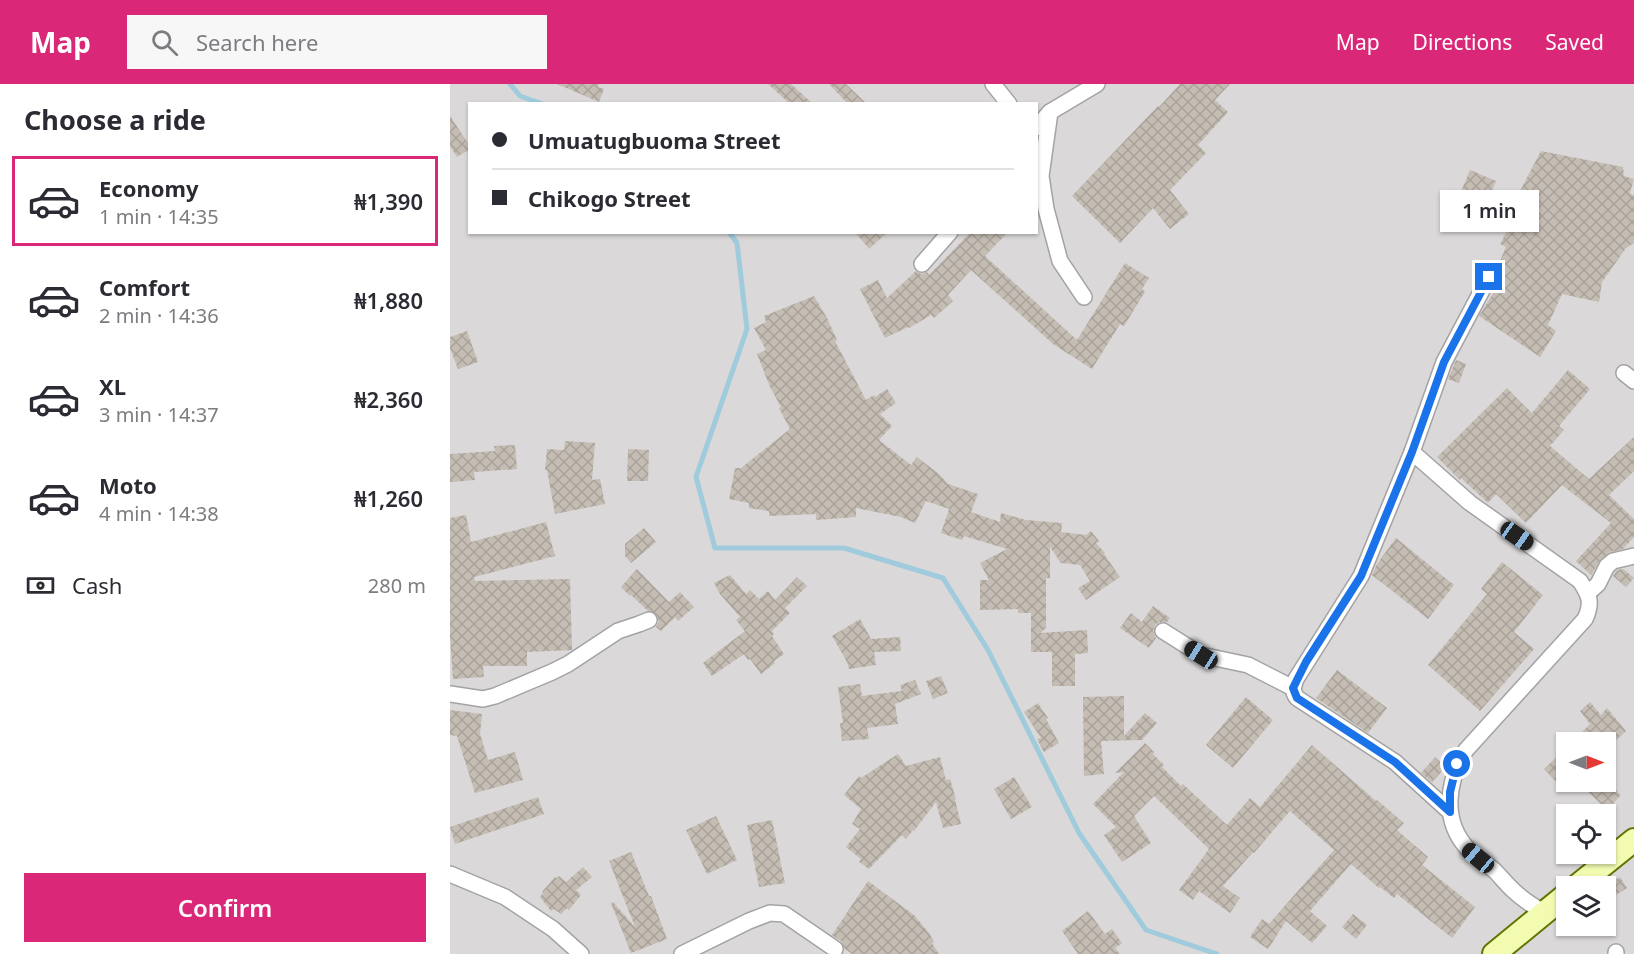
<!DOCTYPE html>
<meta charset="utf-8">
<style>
:root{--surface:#fff;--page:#f7f7f7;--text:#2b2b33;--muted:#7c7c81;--line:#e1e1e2;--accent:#db2777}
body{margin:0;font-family:"Noto Sans",sans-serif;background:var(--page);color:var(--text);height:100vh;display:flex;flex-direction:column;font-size:22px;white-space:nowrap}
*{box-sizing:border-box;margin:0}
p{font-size:20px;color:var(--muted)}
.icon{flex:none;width:33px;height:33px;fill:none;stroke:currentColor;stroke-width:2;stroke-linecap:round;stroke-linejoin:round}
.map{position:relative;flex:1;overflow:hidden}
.sheet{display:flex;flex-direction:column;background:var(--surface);width:450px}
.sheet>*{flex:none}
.guide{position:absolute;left:18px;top:18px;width:570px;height:132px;border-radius:0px;box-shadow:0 2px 4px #0004;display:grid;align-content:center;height:132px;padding:0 24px;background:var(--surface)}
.needle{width:39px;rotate:90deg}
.tools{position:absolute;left:1106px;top:648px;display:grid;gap:12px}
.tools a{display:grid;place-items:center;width:60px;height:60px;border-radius:0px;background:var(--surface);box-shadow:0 2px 4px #0004;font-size:30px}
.end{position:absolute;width:27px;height:27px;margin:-14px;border:8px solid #1a73e8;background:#fff;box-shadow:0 0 0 3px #fff}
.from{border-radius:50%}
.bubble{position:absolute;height:42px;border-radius:0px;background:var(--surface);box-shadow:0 2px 4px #0004;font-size:20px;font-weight:600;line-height:42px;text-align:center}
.car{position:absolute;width:18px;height:36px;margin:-18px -9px;border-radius:8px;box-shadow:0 0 4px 2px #0007;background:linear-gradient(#222 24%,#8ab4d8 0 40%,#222 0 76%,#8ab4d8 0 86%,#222 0)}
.guide b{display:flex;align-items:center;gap:21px;height:57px;font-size:22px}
.guide b+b{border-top:2px solid var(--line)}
.guide i{width:15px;height:15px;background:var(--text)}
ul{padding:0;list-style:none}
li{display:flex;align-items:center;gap:18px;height:90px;margin:0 12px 9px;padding:0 12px;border:3px solid transparent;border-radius:0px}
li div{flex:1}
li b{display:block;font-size:22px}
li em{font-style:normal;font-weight:600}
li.active{border-color:var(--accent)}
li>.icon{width:54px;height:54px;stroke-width:1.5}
h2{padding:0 24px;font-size:27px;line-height:72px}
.pay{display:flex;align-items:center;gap:15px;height:66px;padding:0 24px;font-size:22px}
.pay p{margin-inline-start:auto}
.button{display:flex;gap:12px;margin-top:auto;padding:12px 24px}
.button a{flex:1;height:69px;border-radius:0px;background:var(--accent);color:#fff;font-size:24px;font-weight:600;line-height:69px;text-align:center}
header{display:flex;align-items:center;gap:36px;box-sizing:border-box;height:84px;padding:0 30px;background:var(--accent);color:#fff}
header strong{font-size:28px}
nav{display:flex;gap:33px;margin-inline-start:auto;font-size:21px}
.search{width:420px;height:54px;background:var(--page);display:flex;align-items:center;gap:15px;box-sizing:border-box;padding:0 21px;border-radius:0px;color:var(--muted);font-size:22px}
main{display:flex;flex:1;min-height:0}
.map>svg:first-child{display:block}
.residential{fill:#dad8d8;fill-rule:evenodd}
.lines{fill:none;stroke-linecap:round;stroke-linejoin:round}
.stream{stroke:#9fcbdd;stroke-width:5}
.building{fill:url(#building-cross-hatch)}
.street-casing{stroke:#a3a3a3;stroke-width:18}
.secondary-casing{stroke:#607401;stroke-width:26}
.street{stroke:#fff;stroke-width:15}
.secondary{stroke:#f3fbb1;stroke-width:22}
.route{stroke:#1a73e8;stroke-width:8}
</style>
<header>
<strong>Map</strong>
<div class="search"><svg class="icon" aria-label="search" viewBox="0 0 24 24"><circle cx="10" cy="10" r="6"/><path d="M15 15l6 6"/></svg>Search here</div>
<nav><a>Map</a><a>Directions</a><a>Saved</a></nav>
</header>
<main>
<section class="sheet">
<h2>Choose a ride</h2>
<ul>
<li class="active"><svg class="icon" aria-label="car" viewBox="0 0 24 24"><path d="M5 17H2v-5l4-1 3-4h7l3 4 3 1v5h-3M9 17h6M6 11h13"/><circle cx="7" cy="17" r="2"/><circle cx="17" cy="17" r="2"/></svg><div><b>Economy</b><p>1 min · 14:35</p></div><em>₦1,390</em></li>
<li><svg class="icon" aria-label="car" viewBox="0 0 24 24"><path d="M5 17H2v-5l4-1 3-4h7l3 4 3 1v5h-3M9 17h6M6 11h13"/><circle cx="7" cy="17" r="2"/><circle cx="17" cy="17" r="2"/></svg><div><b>Comfort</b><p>2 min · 14:36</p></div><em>₦1,880</em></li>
<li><svg class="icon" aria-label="car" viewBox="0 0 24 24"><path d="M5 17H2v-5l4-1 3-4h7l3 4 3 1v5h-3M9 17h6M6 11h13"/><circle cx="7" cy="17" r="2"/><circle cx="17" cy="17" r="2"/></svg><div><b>XL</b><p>3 min · 14:37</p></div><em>₦2,360</em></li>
<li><svg class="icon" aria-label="car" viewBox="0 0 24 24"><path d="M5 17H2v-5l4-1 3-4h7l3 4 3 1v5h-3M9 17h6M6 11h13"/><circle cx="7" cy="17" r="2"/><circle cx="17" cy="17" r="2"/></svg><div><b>Moto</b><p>4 min · 14:38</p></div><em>₦1,260</em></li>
</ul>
<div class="pay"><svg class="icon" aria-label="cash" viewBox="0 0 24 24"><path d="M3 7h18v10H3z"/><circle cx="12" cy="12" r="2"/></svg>Cash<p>280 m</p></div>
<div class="button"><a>Confirm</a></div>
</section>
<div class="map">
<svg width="1184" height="870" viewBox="0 0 1184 870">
<defs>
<pattern id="building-cross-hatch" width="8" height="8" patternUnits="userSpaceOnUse" patternTransform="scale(1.5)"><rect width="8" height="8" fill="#c5bdb4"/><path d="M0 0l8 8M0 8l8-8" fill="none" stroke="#a9a29a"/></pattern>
</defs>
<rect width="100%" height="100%" fill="#eeeae0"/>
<path class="residential" d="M0,0H1184V870H0ZM20,20H586V148H20ZM1116,658H1155V698H1116ZM1116,730H1155V770H1116ZM1116,802H1155V842H1116Z"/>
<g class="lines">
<g class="stream">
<polyline points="60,0 70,12 93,20"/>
<polyline points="279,148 287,159 297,245 246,393 265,464 394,464 493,494 538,566 629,749 696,846 767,870"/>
</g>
</g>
<g class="building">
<polygon points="107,0 149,0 148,3 154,5 149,18"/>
<polygon points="318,0 341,0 363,20 340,20"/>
<polygon points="379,0 396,0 417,20 398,20"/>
<polygon points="730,0 780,0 765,16 778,28 748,61 756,69 720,106 739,130 720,145 703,124 670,159 622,112 708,22 709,23"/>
<polygon points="0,32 20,62 20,65 7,73 0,62"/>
<polygon points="1091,67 1173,83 1174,92 1184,95 1180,109 1184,112 1184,159 1176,164 1152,198 1149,218 1112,210 1098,241 1106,247 1090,273 1029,232 1052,195 1049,193 1046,186 1056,163 1050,160 1058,145 1053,139"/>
<polygon points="1020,86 1046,97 1034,126 1008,115"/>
<polygon points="405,148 438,148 419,165"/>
<polygon points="521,148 558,148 535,172 627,256 675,179 699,194 692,205 695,208 674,242 670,240 642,285 603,260 521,186 498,211 503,217 484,234 481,231 459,244 458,243 435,254 410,205 428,196 437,214 466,187 471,190 477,188 479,191"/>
<polygon points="364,212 377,234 387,256 385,257 416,316 424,311 425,313 437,305 446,319 430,330 442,342 429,356 461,381 467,373 489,390 498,400 528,410 521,428 550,438 551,429 576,436 612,439 611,448 636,451 641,447 649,457 646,459 655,469 654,470 670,493 636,516 628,504 640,497 630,481 611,479 600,463 600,494 596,494 596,544 590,549 637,546 638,569 625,570 625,602 602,602 602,568 581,568 581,529 568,529 568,525 530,526 530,496 539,496 530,479 557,465 514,452 512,456 491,449 499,425 476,417 465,439 451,433 406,424 406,433 366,436 366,430 319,432 319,427 299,424 299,419 279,415 285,384 291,384 340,345 329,324 331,323 320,303 307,270 316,266 304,244 316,238 314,232"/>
<polygon points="17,247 28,278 8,285 0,264 0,253"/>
<polygon points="1006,276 1016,280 1009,299 998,295"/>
<polygon points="1118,286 1140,305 1109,342 1114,346 1100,362 1139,395 1184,353 1184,387 1159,411 1184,435 1184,453 1173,465 1160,468 1151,475 1141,491 1126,477 1161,439 1112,401 1076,439 1046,410 1038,419 1011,394 1010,396 987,373 1057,304 1082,329"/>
<polygon points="115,357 145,359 142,396 150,395 155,420 105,430 97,386 95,386 97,365 114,366"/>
<polygon points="65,361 67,385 24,388 25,396 0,398 0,370 45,367 44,362"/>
<polygon points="178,365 199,366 198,397 177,397"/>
<polygon points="16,431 21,458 96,438 105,472 24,493 25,497 120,495 122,566 77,568 77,582 33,582 34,593 3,595 0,553 0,434"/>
<polygon points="194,444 206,458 181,479 175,472 175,460"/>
<polygon points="946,454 1004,501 978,535 922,491 927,480"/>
<polygon points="1052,478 1093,511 1064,548 1084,565 1030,627 978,581 1037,510 1031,505"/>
<polygon points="187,485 219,518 230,508 244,523 228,537 225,533 211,547 206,543 209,537 205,529 198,527 181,511 180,512 171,503"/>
<polygon points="1173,485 1184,494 1176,503 1163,492 1167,486"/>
<polygon points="280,491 296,510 300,506 309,515 318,507 325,516 347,493 357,502 335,524 340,529 322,547 324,550 322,552 334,570 324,577 325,579 311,590 300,575 298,576 294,570 262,592 253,579 295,547 286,536 290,533 270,510 264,499"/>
<polygon points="703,522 720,534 717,538 709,538 705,541 703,547 706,554 699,564 670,544 681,529 692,538"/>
<polygon points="410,535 421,555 450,553 451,567 424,568 426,581 399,585 397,578 382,552"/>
<polygon points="887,586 937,624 918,649 866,614"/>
<polygon points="491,592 498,609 483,615 476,597"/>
<polygon points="465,596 471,610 445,620 448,640 417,644 419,655 392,657 390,639 393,639 388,603 410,600 412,612 452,607 450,601"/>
<polygon points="674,612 674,652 695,629 707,639 692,656 651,657 654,690 634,692 633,613"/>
<polygon points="796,613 823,636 783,684 756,661"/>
<polygon points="1140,618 1151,631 1157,624 1176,647 1164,658 1122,658 1140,640 1130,627"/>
<polygon points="588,619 598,634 596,635 609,659 594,668 587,655 591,654 574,628"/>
<polygon points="0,626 32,630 30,650 38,676 65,668 73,696 25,709 7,652 0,651"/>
<polygon points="695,659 704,668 703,670 714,681 712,683 731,702 733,700 777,741 800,714 810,723 862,661 926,717 927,716 954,739 947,746 978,773 972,781 1025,823 1002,854 947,810 944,814 930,803 929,804 901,780 860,827 877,842 862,859 836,837 818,865 800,853 812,835 819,840 884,766 840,727 804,769 803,768 773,802 790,814 780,829 749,807 743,816 729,806 759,765 704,712 684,732 701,759 672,778 654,751 666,743 643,720 674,688 665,689"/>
<polygon points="1116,664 1116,708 1094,685"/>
<polygon points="448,670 456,682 490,673 496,696 500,695 506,715 505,716 511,740 493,744 486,718 464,747 463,746 456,755 452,751 419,785 409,778 411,775 396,763 410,745 402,740 411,725 394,711 409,692 411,694"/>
<polygon points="985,673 996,683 982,698 971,689"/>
<polygon points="564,693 582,723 561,735 544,705"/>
<polygon points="1128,698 1157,698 1171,711 1157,726"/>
<polygon points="88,713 94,730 5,760 0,743"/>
<polygon points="266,732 287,776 257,790 236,746"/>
<polygon points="322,736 335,799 309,803 297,741"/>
<polygon points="181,768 199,812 201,812 217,855 181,869 161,819 163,818 185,843 159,777"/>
<polygon points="133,783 142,793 126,806 131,811 119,826 117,824 111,830 104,825 101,827 90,813 93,809 92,808 105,793 107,794 109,792 116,798"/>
<polygon points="1170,793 1177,804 1155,818 1155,803"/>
<polygon points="418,797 464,831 479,849 484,858 482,859 489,870 402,870 395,865 391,857 382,851"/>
<polygon points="638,827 655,850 662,845 672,859 665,864 670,870 628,870 612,847"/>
<polygon points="903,830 917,841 906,855 892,843"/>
</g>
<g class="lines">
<g class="street-casing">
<g id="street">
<polyline points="543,0 559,20"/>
<polyline points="600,28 591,92 596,125 610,177 634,213"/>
<polyline points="586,44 600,28 647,0"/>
<polyline points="472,180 500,148"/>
<polyline points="1174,289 1184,297"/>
<path d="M962,368L1020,419L1130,497C1139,511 1143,518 1135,535L1016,666C998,696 991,735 1017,764C1025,773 1036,779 1045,787C1052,794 1057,801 1064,807C1073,816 1084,822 1094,829"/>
<polyline points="1138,509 1148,500 1157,482 1163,477 1184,472"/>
<polyline points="713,547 751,571 798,581 843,604"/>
<polyline points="0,610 33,615 45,612 102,588 118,580 168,547 189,540 199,536"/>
<path d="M1000,728L945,678L847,614C842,607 843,603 846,595L911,492L962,368L994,278L1039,193"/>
<polyline points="0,790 55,813 103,845 131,870"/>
<polyline points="1166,868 1166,870"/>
<polyline points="232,870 299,837 320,829 334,830 385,865"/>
</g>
</g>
<g class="secondary-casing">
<g id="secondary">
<polyline points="1127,802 1184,756"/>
<polyline points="1044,870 1116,811"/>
</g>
</g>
<use href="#street" class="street"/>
<use href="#secondary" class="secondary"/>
</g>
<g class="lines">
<polyline class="route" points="1007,680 1000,708 1000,728 945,678 847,614 843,604 856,578 911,492 962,368 994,278 1039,193"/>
</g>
</svg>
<div class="tools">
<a><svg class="needle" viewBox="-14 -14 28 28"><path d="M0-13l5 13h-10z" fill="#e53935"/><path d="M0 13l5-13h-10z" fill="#7c7c81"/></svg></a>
<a><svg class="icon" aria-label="locate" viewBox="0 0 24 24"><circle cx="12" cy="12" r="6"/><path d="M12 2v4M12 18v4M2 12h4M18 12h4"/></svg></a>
<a><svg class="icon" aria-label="layers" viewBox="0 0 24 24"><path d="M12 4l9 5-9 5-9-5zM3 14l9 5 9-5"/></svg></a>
</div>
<i class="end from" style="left:1007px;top:680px"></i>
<i class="end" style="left:1039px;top:193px"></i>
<div class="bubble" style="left:990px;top:106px;width:99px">1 min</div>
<i class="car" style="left:1067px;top:452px;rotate:125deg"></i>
<i class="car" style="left:751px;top:571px;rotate:302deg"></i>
<i class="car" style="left:1028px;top:774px;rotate:310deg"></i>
<div class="guide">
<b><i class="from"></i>Umuatugbuoma Street</b>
<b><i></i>Chikogo Street</b>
</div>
</div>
</main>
